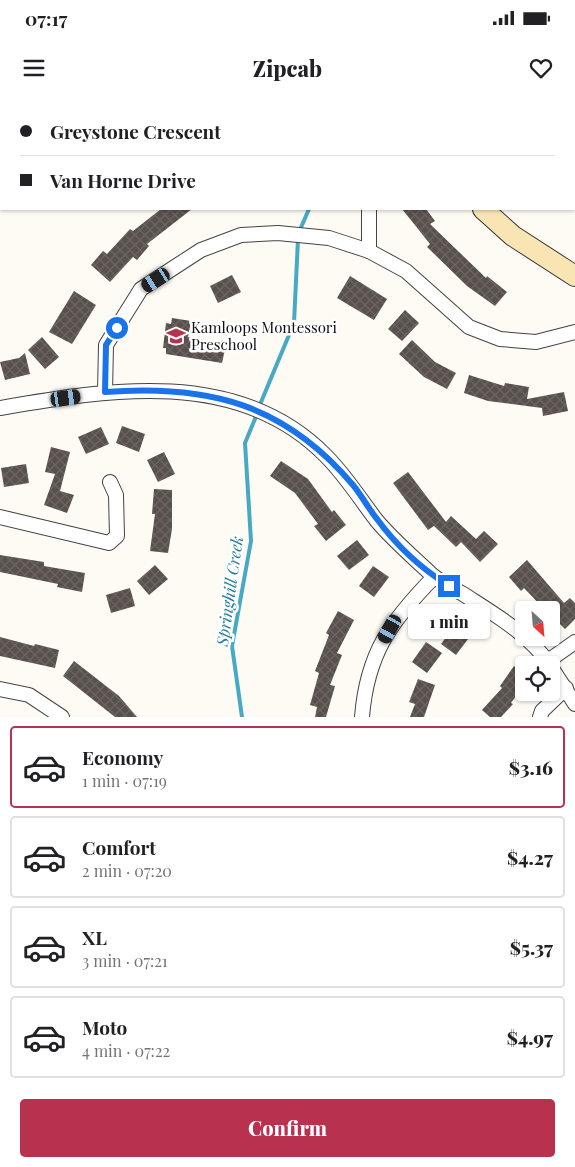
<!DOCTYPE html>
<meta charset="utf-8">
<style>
:root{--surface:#fff;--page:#f6f6f6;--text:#202124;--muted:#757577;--line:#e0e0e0;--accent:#b8314f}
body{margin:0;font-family:"Playfair Display",serif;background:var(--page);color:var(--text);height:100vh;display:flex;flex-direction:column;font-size:19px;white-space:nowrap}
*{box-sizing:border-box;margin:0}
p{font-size:16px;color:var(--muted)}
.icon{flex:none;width:28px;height:28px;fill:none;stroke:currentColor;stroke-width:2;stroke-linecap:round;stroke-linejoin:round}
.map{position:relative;height:617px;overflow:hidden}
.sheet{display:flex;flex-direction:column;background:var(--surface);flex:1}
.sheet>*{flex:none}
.guide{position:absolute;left:0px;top:0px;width:575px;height:110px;box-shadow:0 1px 4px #0004;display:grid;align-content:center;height:110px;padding:0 20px;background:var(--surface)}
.needle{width:32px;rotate:154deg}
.tools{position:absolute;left:515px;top:501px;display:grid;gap:10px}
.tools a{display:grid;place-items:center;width:45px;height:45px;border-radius:5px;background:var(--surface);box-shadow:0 1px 4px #0004;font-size:25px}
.end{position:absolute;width:22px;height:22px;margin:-11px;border:6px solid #1a73e8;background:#fff;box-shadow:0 0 0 2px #fff}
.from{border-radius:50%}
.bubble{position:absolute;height:35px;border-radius:5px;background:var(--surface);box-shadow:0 1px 4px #0004;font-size:16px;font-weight:800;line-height:35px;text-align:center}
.car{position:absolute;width:15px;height:30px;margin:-15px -8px;border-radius:6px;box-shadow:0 0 4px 1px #0007;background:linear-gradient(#222 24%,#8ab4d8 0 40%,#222 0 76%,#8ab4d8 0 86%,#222 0)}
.guide b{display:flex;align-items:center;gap:18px;height:48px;font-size:19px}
.guide b+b{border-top:1px solid var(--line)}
.guide i{width:12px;height:12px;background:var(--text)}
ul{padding:9px 0 0;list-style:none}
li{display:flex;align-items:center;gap:15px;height:82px;margin:0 10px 8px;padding:0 10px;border:2px solid var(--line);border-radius:5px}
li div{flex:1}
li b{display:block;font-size:19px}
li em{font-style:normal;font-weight:800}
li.active{border-color:var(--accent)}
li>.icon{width:45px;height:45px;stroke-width:1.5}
.button{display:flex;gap:10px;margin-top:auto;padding:10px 20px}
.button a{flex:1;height:58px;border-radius:5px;background:var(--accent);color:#fff;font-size:20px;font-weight:800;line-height:58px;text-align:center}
.status{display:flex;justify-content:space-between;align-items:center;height:35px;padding:0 25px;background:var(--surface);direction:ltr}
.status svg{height:14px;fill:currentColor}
header{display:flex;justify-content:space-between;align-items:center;height:65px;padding:0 20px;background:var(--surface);font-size:22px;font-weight:800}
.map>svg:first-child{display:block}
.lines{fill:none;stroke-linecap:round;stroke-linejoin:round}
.stream{stroke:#48a9c5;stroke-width:4}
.building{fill:url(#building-cross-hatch)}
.service-casing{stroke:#434343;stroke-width:9}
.minor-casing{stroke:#434343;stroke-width:16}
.secondary-casing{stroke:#323232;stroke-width:22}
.service{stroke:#fff;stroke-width:7}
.minor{stroke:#fff;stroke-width:14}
.secondary{stroke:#f9e5b4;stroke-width:20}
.route{stroke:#1a73e8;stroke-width:6}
.labels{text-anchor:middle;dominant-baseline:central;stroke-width:5;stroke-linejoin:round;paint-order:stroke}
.poi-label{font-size:15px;fill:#101010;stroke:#fff;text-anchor:start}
.water-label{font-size:16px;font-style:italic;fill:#217b9b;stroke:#fff}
</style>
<div class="status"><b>07:17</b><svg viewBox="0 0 49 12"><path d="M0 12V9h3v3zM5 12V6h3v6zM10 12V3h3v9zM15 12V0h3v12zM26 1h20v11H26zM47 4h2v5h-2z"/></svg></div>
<header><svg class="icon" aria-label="menu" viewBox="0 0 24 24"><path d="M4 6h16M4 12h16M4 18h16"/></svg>Zipcab<svg class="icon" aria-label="heart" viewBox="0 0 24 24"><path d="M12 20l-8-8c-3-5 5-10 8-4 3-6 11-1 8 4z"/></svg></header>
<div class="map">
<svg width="575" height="617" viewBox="0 0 575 617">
<defs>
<pattern id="building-cross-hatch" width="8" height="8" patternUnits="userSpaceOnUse" patternTransform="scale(1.25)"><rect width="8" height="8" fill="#58504d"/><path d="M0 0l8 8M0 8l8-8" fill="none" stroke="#6b6562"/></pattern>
</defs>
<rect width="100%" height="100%" fill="#fefbf4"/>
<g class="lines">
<g class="stream">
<polyline points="344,1 344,0"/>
<polyline points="299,132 309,109"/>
<polyline points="259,307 294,223 298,139"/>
<polyline points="242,617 232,546 251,441 245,343 257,314"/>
</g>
</g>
<g class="building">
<polygon points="161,109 192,109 147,144 149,146 137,160 133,157 110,182 91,165 103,151 107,154 130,129 133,131"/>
<polygon points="402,109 426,109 435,121 430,124 486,178 487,176 507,192 495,206 467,186 427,147 430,144"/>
<polygon points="232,175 241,192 218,203 210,186"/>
<polygon points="350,176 387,199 374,220 337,198"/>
<polygon points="74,191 96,205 72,244 49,232"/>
<polygon points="405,210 419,223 402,241 388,229"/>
<polygon points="172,218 191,221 188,237 226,245 222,263 166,254 166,248 163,248 166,223 171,224"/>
<polygon points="42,237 59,257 45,269 28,250"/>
<polygon points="412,240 435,262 456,273 447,289 424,277 399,254"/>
<polygon points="25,253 30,274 5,280 0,262 19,258"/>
<polygon points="469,275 504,286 505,283 529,287 527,299 564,292 568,311 543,316 542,308 488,301 464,293"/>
<polygon points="122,326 145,334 139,352 116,343"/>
<polygon points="101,327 109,344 86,354 78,337"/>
<polygon points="51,347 70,352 60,391 74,395 67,413 44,405 55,374 45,372"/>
<polygon points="164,352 175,374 158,382 147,360"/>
<polygon points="281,361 308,379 332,412 334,410 346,425 326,441 314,426 318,424 295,393 270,376"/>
<polygon points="26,364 29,383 4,387 1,368"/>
<polygon points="408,372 446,422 451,416 476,439 484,431 498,444 480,462 461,442 456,447 434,426 428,430 393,383"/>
<polygon points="154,389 172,390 172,429 168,453 150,451 155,414 152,414"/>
<polygon points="357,440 369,455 349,470 337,456"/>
<polygon points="0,455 44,462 44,466 85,473 82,492 57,487 58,484 0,472"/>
<polygon points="527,460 564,503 570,498 575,503 575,519 565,529 551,515 551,510 544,509 524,488 521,491 509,477"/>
<polygon points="155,465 168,479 149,495 137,481"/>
<polygon points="373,466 389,477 374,497 359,486"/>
<polygon points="130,488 135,506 111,513 106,495"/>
<polygon points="338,511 354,520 337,553 342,555 330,585 335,586 326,617 315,617 317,607 310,605 319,573 315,571 329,535 326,533"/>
<polygon points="456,524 471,535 456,555 441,544"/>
<polygon points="0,537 34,546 35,544 59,550 55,568 0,556"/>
<polygon points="426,542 442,553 427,573 412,562"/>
<polygon points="74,561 119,596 137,617 115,617 63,576"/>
<polygon points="514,566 524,573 524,585 511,603 513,604 501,617 490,617 482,610 502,588 500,586"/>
<polygon points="418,579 435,585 424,617 410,617 415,604 409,602"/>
</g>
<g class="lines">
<g class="service-casing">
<polyline id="service" points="493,0 494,1"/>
</g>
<g class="minor-casing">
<g id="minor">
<polyline points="283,0 284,1"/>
<polyline points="369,151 369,109"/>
<polyline points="105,292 106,245 141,189 201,150 241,135 278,133 329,138 369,151 406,171 469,227 500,239 536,242 575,232"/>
<path d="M0,308C109,289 239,267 326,356C346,376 360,399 377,421C393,440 413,457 431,474C440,482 452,488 463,494C494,514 529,534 550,565"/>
<polyline points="0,417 109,443 117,436 116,395 110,382"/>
<polyline points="548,561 575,542"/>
<polyline points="551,567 575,604"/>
<polyline points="0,589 29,595 62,617"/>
<path d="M362,617C367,553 391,521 434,477"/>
<polyline points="540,617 542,611 566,588"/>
</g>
</g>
<g class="secondary-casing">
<g id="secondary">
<polyline points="407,0 408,1"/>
<polyline points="483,109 513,136 575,176"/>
</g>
</g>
<use href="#service" class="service"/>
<use href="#minor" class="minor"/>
<use href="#secondary" class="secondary"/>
</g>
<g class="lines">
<path class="route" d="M117,228L106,245L105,292C208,284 285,304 353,385C362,396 368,408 377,419C396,445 422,469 449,486"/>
</g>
<defs>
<g id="school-bare" transform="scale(1.5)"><path d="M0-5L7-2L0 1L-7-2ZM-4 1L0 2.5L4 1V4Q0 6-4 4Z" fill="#b8314f" stroke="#fff" stroke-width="2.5" paint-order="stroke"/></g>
</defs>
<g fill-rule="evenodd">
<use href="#school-bare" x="176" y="236"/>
</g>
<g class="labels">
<g class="poi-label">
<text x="191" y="227">Kamloops Montessori<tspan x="191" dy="17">Preschool</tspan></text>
</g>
<g class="water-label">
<text transform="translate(229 491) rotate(-82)">Springhill Creek</text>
</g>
</g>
</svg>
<div class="tools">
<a><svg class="needle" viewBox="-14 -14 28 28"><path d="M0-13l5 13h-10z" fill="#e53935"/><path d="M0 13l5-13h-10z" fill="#757577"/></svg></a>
<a><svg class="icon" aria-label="locate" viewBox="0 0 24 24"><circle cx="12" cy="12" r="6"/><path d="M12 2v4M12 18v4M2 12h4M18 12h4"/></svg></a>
</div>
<i class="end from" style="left:117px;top:228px"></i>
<i class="end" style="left:449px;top:486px"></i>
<div class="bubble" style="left:408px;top:504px;width:82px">1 min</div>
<i class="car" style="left:156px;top:180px;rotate:237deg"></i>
<i class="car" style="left:66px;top:298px;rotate:82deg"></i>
<i class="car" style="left:390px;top:529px;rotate:209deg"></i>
<div class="guide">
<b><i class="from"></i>Greystone Crescent</b>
<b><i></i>Van Horne Drive</b>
</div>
</div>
<section class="sheet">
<ul>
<li class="active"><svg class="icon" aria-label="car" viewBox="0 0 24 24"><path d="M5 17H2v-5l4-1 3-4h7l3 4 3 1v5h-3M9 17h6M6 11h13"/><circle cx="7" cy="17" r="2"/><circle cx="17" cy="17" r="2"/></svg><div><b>Economy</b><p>1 min · 07:19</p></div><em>$3.16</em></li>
<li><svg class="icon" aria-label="car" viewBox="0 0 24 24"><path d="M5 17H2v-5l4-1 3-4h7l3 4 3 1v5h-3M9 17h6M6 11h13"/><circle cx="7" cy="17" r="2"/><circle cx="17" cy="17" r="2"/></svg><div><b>Comfort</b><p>2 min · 07:20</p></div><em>$4.27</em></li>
<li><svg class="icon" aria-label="car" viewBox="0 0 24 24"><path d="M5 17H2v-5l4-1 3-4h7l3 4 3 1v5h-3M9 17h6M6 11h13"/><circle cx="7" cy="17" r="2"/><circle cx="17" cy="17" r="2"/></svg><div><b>XL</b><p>3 min · 07:21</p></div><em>$5.37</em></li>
<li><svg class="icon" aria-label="car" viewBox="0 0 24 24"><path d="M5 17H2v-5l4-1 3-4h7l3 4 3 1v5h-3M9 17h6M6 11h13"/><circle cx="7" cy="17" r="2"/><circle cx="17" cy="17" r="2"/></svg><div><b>Moto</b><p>4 min · 07:22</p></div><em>$4.97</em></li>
</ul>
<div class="button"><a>Confirm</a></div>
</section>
